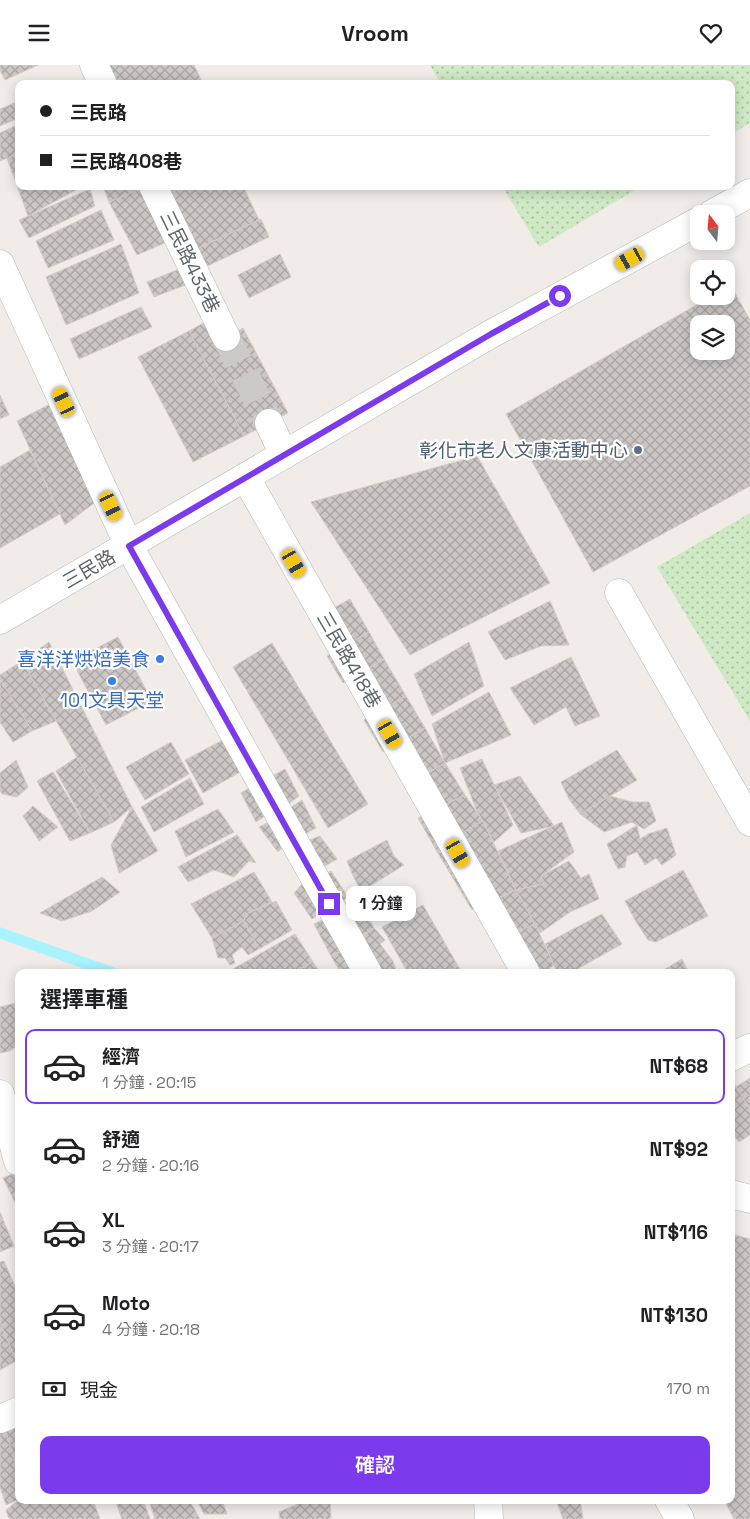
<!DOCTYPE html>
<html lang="zh-TW">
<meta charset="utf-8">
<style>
:root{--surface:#fff;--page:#f2f2f2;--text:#202124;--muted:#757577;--line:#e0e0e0;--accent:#7c3aed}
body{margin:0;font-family:"Space Grotesk","Noto Sans TC",sans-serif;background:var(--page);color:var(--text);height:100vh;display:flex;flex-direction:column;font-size:19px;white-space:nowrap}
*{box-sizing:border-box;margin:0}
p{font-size:16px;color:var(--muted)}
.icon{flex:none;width:28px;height:28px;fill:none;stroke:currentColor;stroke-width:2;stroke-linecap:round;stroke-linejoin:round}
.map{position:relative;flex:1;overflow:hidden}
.details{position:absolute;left:15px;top:904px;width:720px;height:535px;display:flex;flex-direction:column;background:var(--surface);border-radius:10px;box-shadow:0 2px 12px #0003}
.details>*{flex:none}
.hud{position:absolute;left:15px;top:15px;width:720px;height:110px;border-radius:10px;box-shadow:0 2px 12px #0003;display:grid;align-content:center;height:110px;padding:0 25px;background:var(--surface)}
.needle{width:32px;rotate:344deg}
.buttons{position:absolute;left:690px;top:140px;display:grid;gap:10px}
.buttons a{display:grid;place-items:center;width:45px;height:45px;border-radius:10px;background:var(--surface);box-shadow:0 2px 12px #0003;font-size:25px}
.end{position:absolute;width:22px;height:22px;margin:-11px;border:6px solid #7c3aed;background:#fff;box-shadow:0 0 0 2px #fff}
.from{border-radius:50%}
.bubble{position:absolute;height:35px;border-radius:10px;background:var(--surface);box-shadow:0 2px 12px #0003;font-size:16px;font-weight:600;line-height:35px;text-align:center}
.car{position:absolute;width:15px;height:30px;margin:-15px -8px;border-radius:6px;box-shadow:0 0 4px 1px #0007;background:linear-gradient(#f5c518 24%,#345 0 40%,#f5c518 0 76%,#345 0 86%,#f5c518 0)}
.hud b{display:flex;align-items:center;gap:18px;height:48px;font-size:19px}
.hud b+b{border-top:1px solid var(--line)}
.hud i{width:12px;height:12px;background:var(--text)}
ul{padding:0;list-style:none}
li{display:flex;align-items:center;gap:15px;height:75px;margin:0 10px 8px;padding:0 15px;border:2px solid transparent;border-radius:10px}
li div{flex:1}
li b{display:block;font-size:19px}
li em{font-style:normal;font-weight:600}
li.selected{border-color:var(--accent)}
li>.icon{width:45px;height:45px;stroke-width:1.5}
h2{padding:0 25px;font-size:22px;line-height:60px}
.pay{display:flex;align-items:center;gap:12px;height:55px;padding:0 25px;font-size:19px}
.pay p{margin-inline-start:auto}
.cta{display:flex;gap:10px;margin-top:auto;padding:10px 25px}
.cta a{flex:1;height:58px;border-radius:10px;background:var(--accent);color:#fff;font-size:20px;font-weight:600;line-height:58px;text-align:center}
header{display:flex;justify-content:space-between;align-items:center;height:65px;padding:0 25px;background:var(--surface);font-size:22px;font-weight:600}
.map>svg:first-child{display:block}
.park{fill:url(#park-dots)}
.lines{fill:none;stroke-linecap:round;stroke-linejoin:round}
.stream{stroke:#a9f2ff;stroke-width:11}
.building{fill:url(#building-cross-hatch);stroke:#d6ccc5;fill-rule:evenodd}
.minor-tunnel{stroke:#cccac7;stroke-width:28;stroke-dasharray:28 14;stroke-linecap:butt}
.minor-casing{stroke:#b2b7ba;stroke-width:29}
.minor{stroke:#fff;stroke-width:28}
.route{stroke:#7c3aed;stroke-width:6}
.service-dot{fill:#5c6f8a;stroke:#fff;stroke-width:2}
.shop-dot{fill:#3f7fe0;stroke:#fff;stroke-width:2}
.labels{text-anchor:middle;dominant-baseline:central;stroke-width:4.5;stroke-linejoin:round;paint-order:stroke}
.street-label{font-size:19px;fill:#5e6568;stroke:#fff}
.service-label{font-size:19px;fill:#4e5e75;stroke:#fff;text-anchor:end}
.shop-label{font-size:19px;fill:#366cbe;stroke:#fff;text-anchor:end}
</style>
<header><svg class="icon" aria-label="menu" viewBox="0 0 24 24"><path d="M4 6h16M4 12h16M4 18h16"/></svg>Vroom<svg class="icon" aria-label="heart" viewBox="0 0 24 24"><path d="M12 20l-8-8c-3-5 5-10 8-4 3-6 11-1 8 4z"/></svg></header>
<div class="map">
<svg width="750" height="1454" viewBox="0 0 750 1454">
<defs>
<pattern id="park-dots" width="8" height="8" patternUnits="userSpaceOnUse" patternTransform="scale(1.25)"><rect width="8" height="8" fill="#cee9c3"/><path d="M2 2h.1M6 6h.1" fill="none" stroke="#aac0a2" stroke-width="1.8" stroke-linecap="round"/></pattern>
<pattern id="building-cross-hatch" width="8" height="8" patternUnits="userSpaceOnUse" patternTransform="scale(1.25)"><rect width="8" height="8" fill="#ccc7c4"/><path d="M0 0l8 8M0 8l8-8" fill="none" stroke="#a9a5a3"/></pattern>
</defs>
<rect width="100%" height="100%" fill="#f1ece7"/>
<g class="park">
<polygon points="430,0 750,0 750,58 731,69 731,19 441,19"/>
<polygon points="502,121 642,121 539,182"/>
<polygon points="750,448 750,656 657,502"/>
</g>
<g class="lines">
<polyline class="stream" points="0,868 113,908"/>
</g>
<g class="building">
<polygon points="0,0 38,0 5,15 0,5"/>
<polygon points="101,0 194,0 203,19 110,19"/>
<polygon points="19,36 19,53 0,61 0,44"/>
<polygon points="19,59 19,88 0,96 0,68"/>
<polygon points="19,88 19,121 83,121 28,151 7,93"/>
<polygon points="103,121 144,121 145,122 109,137"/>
<polygon points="159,121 185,121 164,131"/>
<polygon points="185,121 243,121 259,155 190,187 164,131"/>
<polygon points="145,122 169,176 137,190 109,137"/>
<polygon points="90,124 95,141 29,173 19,155"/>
<polygon points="101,145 114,175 48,203 36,176"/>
<polygon points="261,154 269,172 199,205 190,187"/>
<polygon points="121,179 139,228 66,260 46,212"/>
<polygon points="280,189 291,212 249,233 238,210"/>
<polygon points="182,203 188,219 154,232 147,217"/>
<path d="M731,221L750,255V421L593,507L506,349L712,231H726V223ZM699,259H726V286H699Z"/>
<polygon points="141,242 152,262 79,294 70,274"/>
<polygon points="209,255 226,272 243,263 288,348 244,371 189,266"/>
<polygon points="189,266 244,371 193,397 138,292"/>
<polygon points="0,330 9,350 0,354"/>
<polygon points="62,333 106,429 65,460 17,356"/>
<polygon points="30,385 60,449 0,483 0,402"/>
<polygon points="477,391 550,518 410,590 311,437"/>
<polygon points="350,534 369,567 350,578 330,545"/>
<polygon points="550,536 569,580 541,581 505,595 488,567"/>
<polygon points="369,567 384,594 343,618 327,591"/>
<polygon points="118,572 152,636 106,660 72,596"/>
<polygon points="49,577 132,742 114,757 22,596"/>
<polygon points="469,577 484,621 432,651 414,609"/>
<polygon points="272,578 368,739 328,763 233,602"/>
<polygon points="571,592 600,651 575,661 566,642 534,660 510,623"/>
<polygon points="384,594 406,631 386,642 364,606"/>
<polygon points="22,596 56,656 32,666 0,614 0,610"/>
<polygon points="0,614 32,666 13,677 0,657"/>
<polygon points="489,627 511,670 445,698 432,659"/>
<polygon points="406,631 425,663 383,687 364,655"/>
<polygon points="425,663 445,698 424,710 404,675"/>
<polygon points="225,674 242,706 203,728 185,695"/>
<polygon points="171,677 189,709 145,735 126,702"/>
<polygon points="617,685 637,715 580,749 569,734 561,717"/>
<polygon points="77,692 114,757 90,768 56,706"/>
<polygon points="482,694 513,760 494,777 476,744 460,703"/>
<polygon points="16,695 28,722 17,732 2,729 0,725 0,708"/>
<polygon points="445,698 465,730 443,741 424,710"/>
<polygon points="285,704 299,731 282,744 265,715"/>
<polygon points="53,707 90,768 70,776 37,716"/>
<polygon points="520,711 554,761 521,768 494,720"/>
<polygon points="190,713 204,739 154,767 141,742"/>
<polygon points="254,720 273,746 256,757 241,728"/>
<polygon points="465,730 483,756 435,783 418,753"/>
<polygon points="610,731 632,737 649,737 656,756 644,764 632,757 604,767 580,749"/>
<polygon points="302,735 316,763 296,774 284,747"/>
<polygon points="33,741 58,762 39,776 23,751"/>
<polygon points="132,742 158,786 119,808 111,780"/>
<polygon points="218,744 234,767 186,792 175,766"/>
<polygon points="277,753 289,776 278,787 259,762"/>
<polygon points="483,756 516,825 472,845 435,783"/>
<polygon points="562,757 574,787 541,811 544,819 516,825 498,786"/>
<polygon points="637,760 640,774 648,769 667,763 676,790 662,800 656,793 645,800 637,787 627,791 625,802 618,804 613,794 607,779"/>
<polygon points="237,770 256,798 249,796 234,812 214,805 188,817 178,802"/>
<polygon points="320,771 337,794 308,811 292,782"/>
<polygon points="387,775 394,791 404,800 362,826 354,813 347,796"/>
<polygon points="569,796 581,813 589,809 599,834 570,847 540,868 516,825 544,819 541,811"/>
<polygon points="683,805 708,851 656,877 648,875 635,855 625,836"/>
<polygon points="331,806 348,832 332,843 312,816"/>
<polygon points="254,807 272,837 246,849 244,856 212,873 191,839"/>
<polygon points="102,812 120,827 92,846 62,856 40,848"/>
<polygon points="305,816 324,846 312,854 294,828"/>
<polygon points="516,825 535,859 511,870 494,835"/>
<polygon points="356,833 374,863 346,880 333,848"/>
<polygon points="276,836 292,865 259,884 244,856 246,849"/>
<polygon points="423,840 458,901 447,908 408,908 382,862"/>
<polygon points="602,849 622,879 570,908 557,908 545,879"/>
<polygon points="328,852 347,882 331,891 314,859"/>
<polygon points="244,856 259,884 248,890 242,882 232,890 235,898 230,900 225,893 218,893 212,873"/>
<polygon points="535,859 554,900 544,908 533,908 511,870"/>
<polygon points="374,863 385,875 380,879 393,896 397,908 361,908 347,882"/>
<polygon points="295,869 313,897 291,908 236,908 233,904"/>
<polygon points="348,883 361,908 341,908 331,891"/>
<polygon points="682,894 689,908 663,908 662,906"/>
<polygon points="313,897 320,908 294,908"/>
<polygon points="458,901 462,908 447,908"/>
<polygon points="19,937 19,979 10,986 0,988 0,942"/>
<polygon points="750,1013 750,1044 736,1022"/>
<polygon points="733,1017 750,1044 750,1070 739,1077 731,1067 731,1018"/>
<polygon points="19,1106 19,1145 3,1113"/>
<polygon points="0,1147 14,1181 0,1187"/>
<polygon points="731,1169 750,1174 750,1454 734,1454 724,1435 731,1435"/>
<polygon points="4,1196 19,1231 19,1295 16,1296 0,1257 0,1197"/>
<polygon points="0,1257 16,1296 0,1305"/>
<polygon points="19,1353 19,1410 4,1361"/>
<polygon points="4,1361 19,1410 19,1434 6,1440 0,1422 0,1363"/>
<polygon points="19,1435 93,1435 100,1454 9,1454 6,1445"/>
<polygon points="115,1435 143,1435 150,1454 122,1454"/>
<polygon points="149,1435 189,1435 200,1454 155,1454"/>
<polygon points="197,1435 222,1435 227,1449 204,1449"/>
<polygon points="307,1435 330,1435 331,1454 280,1454 279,1447"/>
<polygon points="565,1435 580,1435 583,1454 563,1454 557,1438"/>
</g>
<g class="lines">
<polyline class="minor-tunnel" points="226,272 269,358"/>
<g class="minor-casing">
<g id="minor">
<polyline points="94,0 103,19"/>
<polyline points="153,121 226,272"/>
<polyline points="712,149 750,128"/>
<polyline points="0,199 129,481 368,908"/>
<polyline points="269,358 284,390"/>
<polyline points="246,413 526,908"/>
<polyline points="619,528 750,757"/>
<polyline points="0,555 491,269 699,156"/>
<polyline points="731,992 750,983"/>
<polyline points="0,1029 18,1096"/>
<polyline points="731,1129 750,1134"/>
<polyline points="0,1354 19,1346"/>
<polyline points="488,1435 489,1454"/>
<polyline points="669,1435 680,1454"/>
</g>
</g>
<use href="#minor" class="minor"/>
</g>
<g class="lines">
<polyline class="route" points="329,839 129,481 491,269 560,231"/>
</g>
<circle class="service-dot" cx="638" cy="385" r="5"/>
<g class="shop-dot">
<circle cx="160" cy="594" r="5"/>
<circle cx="112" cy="616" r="5"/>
</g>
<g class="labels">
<g class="street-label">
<text transform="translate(190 197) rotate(64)">三民路433巷</text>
<text transform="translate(89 504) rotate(-30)">三民路</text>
<text transform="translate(349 595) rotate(60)">三民路418巷</text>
</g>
<g class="service-label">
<text x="628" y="385">彰化市老人文康活動中心</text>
</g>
<g class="shop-label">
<text x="150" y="594">喜洋洋烘焙美食</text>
<text x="112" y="635" text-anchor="middle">101文具天堂</text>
</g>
</g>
</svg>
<div class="buttons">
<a><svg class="needle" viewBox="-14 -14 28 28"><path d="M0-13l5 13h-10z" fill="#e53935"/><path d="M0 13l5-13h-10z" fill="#757577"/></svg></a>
<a><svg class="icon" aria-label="locate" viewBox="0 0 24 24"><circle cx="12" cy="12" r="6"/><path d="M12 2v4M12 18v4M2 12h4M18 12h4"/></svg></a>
<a><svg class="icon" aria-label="layers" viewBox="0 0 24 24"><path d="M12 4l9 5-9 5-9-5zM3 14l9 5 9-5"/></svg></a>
</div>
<i class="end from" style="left:560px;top:231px"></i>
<i class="end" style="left:329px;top:839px"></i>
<div class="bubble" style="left:346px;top:821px;width:70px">1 分鐘</div>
<i class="car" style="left:630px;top:194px;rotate:241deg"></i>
<i class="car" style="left:64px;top:337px;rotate:335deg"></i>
<i class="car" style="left:111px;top:441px;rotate:155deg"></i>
<i class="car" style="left:294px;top:498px;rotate:150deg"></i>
<i class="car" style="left:390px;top:669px;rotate:150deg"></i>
<i class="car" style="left:458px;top:788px;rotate:150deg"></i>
<div class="hud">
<b><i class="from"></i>三民路</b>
<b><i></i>三民路408巷</b>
</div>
<section class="details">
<h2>選擇車種</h2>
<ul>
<li class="selected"><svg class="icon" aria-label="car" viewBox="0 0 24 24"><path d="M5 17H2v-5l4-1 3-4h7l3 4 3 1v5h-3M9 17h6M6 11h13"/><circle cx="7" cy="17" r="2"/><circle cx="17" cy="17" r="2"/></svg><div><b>經濟</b><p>1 分鐘 · 20:15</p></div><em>NT$68</em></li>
<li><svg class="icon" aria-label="car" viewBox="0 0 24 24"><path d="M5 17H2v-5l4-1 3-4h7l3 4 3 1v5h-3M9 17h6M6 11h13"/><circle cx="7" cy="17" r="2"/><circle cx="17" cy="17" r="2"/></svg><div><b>舒適</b><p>2 分鐘 · 20:16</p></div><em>NT$92</em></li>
<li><svg class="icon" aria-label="car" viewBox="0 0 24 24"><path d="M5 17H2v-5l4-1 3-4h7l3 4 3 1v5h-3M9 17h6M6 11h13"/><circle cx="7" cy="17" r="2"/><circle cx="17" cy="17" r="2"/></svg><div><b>XL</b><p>3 分鐘 · 20:17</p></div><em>NT$116</em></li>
<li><svg class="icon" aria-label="car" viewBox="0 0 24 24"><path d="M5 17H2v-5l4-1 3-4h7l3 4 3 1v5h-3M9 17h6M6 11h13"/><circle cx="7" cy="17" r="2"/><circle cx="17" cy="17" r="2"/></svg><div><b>Moto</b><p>4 分鐘 · 20:18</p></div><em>NT$130</em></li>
</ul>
<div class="pay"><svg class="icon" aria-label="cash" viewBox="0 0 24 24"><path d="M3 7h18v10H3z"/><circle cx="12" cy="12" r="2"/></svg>現金<p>170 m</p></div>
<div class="cta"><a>確認</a></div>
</section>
</div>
